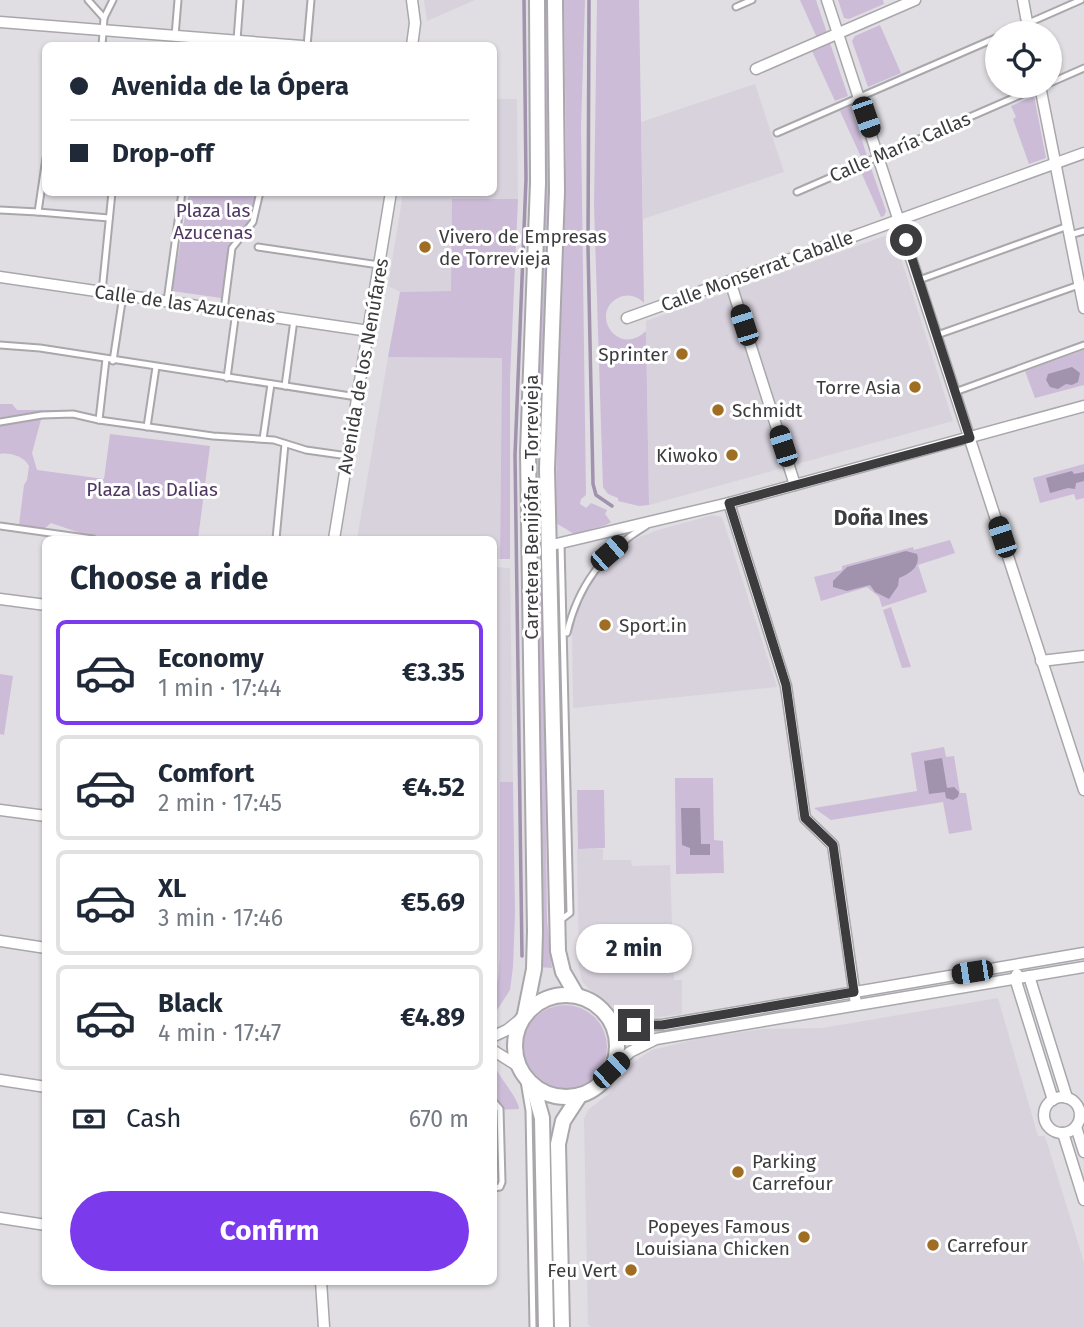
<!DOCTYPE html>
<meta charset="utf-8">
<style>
:root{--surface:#fff;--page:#f6f6f7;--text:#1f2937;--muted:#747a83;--line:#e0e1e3;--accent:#7c3aed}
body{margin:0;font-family:"Fira Sans",sans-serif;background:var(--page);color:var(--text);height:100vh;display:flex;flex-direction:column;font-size:26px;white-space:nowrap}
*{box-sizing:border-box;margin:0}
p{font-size:23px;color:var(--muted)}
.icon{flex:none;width:38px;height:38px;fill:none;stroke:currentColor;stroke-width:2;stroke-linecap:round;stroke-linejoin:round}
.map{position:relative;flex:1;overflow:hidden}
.drawer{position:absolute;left:42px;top:536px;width:455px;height:749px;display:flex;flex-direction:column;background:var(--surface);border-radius:10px;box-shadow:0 2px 5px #0004}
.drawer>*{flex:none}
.hud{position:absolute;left:42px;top:42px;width:455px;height:154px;border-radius:10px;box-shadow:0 2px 5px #0004;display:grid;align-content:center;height:154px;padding:0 28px;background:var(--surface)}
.tools{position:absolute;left:985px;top:21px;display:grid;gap:14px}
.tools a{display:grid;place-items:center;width:77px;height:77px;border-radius:50%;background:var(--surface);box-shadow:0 2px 5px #0004;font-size:35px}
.end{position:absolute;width:32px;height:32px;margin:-16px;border:9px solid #3c3b3d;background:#fff;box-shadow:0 0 0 4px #fff}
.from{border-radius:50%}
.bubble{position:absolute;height:49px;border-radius:24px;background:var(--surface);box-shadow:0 2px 5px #0004;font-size:23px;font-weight:700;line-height:49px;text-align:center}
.car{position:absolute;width:21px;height:42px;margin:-21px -10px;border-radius:9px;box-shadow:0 0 5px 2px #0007;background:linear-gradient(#222 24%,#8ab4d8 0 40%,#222 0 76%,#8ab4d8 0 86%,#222 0)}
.hud b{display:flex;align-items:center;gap:24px;height:66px;font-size:26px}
.hud b+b{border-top:2px solid var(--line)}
.hud i{width:18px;height:18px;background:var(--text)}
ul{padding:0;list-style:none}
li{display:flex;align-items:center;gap:21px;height:105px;margin:0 14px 10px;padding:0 14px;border:4px solid var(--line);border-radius:10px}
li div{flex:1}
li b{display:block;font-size:26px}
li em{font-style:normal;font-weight:700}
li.selected{border-color:var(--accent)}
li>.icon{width:63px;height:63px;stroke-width:1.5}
h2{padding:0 28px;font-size:32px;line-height:84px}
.pay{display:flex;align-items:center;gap:18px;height:77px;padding:0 28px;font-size:26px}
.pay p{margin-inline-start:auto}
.button{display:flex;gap:14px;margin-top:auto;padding:14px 28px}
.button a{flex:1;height:80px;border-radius:42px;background:var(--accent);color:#fff;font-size:28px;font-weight:700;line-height:80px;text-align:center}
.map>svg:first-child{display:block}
.built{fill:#d8d2dd}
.green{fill:#ccbcd8}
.water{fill:#a192ad}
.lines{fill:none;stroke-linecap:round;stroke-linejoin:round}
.stream{stroke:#a192ad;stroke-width:3.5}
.service-casing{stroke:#a9a7ab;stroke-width:9}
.minor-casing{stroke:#a9a7ab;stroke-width:13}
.secondary-casing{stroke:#a9a7ab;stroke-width:18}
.service{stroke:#fff;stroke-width:5}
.minor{stroke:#fff;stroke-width:10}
.secondary{stroke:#fff;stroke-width:14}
.route{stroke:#3c3b3d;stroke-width:9}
.poi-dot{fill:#9f6e22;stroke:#fff;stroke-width:2.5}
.labels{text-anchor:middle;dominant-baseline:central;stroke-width:6;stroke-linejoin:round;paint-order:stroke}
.street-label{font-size:19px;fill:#3c3b3d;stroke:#fff}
.park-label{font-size:19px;fill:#4f3760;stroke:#fff}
.poi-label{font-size:19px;fill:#3c3b3d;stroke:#fff;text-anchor:start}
.neighbourhood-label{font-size:21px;font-weight:bold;fill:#3d3c3f;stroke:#fff}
</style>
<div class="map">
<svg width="1084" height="1327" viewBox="0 0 1084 1327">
<rect width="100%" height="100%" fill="#e0dee2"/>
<g class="built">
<polygon points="424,0 475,0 427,21"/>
<polygon points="755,84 784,172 643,219 641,122"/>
<polygon points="494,99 517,99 518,199 452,199 451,291 400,292 388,286 403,193 494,192"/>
<polygon points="893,233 953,421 649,505 646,321"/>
<polygon points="388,357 502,358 500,559 494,559 494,539 357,539"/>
<polygon points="713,515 722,517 777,687 573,708 572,630 580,602 594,576 612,556 632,540 658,530"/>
<polygon points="494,567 510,568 513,782 500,783 500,956 498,979 494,990"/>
<polygon points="577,849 603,849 603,860 631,860 632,866 670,865 674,980 682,980 682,1014 653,1018 626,1016 589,989 582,981 579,969"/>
<polygon points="998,998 1038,1136 1045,1136 1084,1262 1084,1327 591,1327 588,1324 584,1119 588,1110 611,1092 627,1069 638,1059 652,1050 705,1037 764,1029 822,1028"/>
</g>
<g class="green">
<polygon points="543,0 549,0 551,160 541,410 547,921 552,968 540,967 543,909 535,456 536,386 545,179"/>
<polygon points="564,0 585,0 581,127 586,495 581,499 580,504 586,508 591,503 607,510 605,514 611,522 606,525 574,534 556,523 557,384 566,159"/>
<path d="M597,0H639L644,303C637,296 628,293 618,298C589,313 618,358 646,331L649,505L639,506L618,501V498L608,494L603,487L594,206Z"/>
<polygon points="800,0 816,0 827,33 817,38"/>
<polygon points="838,0 883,0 884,4 849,19 844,18"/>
<polygon points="880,25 901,73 868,87 852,41 855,36"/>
<polygon points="830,43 848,96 835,101 812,51"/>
<polygon points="1034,96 1046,158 1029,164 1013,119 1016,117 1011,106"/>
<polygon points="851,106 867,156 862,159 840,111"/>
<polygon points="871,168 886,211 884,216 881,217 861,172"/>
<polygon points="189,193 257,193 248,223 231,243 221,298 172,291"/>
<polygon points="452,199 518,199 510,379 510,559 500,559 502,358 388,357 400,292 451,291"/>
<polygon points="1084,350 1084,385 1035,398 1025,371"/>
<path d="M0,404H12L17,410H62L61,415L42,416L32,453L37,470L104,479L110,434L210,446L198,539L92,537L51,523L44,529L19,525L24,485L27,480L29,466C25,457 10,452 0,454Z"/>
<polygon points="1084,464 1084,498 1076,500 1074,494 1040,503 1033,478"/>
<polygon points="950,540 955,553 918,565 927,592 882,607 879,597 867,587 821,601 814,577 842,570 842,566 913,547 914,550"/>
<polygon points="891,607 911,667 902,668 883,610"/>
<polygon points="0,674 13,676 4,735 0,734"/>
<polygon points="944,747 946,757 954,756 960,793 966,793 972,830 949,834 943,802 831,820 814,808 917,791 911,753"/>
<polygon points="675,778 713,778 714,840 723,841 724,873 676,874"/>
<polygon points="500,782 513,782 515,914 513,967 510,990 494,1015 494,990 498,979 500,956"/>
<polygon points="577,790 604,790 605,848 578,849"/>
<circle cx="565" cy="1047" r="42"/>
<path d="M494,1065C499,1077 519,1099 519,1109L494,1110Z"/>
</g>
<g class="water">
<polygon points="1072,367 1080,373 1078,382 1072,385 1066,384 1058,389 1050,387 1046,380 1048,374"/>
<polygon points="1072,471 1074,474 1084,472 1084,481 1076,483 1075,489 1068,488 1050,493 1046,478"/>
<path d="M906,551L917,554C921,566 910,574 899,578L898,586L889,599L875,592L870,585L847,591L833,587V581L847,567Z"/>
<polygon points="942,758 947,788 954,787 959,792 958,797 953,800 946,798 945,792 929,794 924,761"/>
<polygon points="681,808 700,808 701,844 710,844 710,855 690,855 690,848 682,845"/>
</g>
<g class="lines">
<g class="stream">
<polyline points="589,0 588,247 593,484 596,495 612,506"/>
<polyline points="522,956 515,455 526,179 524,0"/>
</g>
<g class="service-casing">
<g id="service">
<polyline points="88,0 104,18 102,46"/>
<polyline points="736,7 752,0"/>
<polyline points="104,18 113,0"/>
<polyline points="1006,33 1081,0"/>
<polyline points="175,36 178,0"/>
<polyline points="237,40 240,0"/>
<polyline points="307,46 311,0"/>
<polyline points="1050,83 1084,68"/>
<polyline points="777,133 998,37"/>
<polyline points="46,158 38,212 109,218"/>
<polyline points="797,192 1041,86"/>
<polyline points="0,210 38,212"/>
<polyline points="1070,235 1084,231"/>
<polyline points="258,247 379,265"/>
<polyline points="919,280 1068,226"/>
<polyline points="102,292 112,192"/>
<polyline points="167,301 182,192"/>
<polyline points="224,310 232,248 253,222 260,192"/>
<polyline points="937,335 1079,285"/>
<polyline points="0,345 40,348 357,397"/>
<polyline points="113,361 123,295"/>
<polyline points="227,378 236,311"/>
<polyline points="285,386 294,320"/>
<polyline points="955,392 1084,345"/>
<polyline points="99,420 106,359"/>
<polyline points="0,422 42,415 73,414 99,420 213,436 274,440 306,450 348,456"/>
<polyline points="147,427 156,367"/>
<polyline points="263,439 271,384"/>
<polyline points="0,526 93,539"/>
<polyline points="276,539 285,444"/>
<path d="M567,633C578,585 604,551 646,526"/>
<polyline points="558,922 570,913 561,544"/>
<polyline points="523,1075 529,1111 533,1327"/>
<polyline points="494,1102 500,1109 502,1182 500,1187 494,1188"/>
</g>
</g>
<g class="minor-casing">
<g id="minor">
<polyline points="412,0 415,23 412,46"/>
<polyline points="827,0 1084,790"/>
<polyline points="1023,0 1029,33"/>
<polyline points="0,22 302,46"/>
<polyline points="756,69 915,0"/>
<polyline points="1040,86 1084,308"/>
<polyline points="0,277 369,331"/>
<polyline points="730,281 795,485"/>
<polyline points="627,318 1084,153"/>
<polyline points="729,503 786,686 805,818 833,845 856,1004"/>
<polyline points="334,539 391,192"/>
<polyline points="548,546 729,503 1084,406"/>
<polyline points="0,599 46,605"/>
<polyline points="1041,661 1084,656"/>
<polyline points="0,810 46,816"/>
<polyline points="0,941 46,948"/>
<polyline points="1017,974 1015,978 1053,1100"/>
<polyline points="1029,976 1067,1098"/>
<polyline points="610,1020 634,1025 662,1025 1084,953"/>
<polyline points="494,1036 507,1030 522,1018"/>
<polyline points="494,1051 518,1066"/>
<polyline points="611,1070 630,1052 656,1039 1084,967"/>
<polyline points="0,1080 46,1087"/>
<circle cx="1062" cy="1115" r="18"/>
<polyline points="1076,1127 1084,1152"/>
<polyline points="1063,1133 1084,1200"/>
<polyline points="0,1218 46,1225"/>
<polyline points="321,1281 324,1327"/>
</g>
</g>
<g class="secondary-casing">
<g id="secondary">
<polyline points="555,0 557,191 547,469 558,951 563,972 577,996"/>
<circle cx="566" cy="1046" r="51"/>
<polyline points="525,1014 534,969 535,931 528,452 538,183 537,0"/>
<polyline points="533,1086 542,1118 546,1327"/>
<polyline points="562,1327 558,1144 563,1121 580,1095"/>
</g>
</g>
<use href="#service" class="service"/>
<use href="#minor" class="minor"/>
<use href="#secondary" class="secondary"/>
</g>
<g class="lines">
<polyline class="route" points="634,1025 662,1025 854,992 833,845 805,818 786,685 729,503 970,438 906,240"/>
</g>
<g class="poi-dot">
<circle cx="425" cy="247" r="7"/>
<circle cx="682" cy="354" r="7"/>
<circle cx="915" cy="387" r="7"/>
<circle cx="718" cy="410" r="7"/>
<circle cx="732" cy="455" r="7"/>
<circle cx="605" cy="625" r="7"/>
<circle cx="738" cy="1172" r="7"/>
<circle cx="804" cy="1237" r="7"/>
<circle cx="933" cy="1245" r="7"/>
<circle cx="631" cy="1270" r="7"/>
</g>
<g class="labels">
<g class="street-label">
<text transform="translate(900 147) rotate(-23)">Calle María Callas</text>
<text transform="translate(757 271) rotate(-20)">Calle Monserrat Caballe</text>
<text transform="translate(185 304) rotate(8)">Calle de las Azucenas</text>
<text transform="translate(363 366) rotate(-80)">Avenida de los Nenúfares</text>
<text transform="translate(531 507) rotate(-90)">Carretera Benijófar - Torrevieja</text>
</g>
<g class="park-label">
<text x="213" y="210">Plaza las<tspan x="213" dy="22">Azucenas</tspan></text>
<text x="152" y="489">Plaza las Dalias</text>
</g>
<g class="poi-label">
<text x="439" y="236">Vivero de Empresas<tspan x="439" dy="22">de Torrevieja</tspan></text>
<text x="668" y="354" text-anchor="end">Sprinter</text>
<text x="901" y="387" text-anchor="end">Torre Asia</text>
<text x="732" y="410">Schmidt</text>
<text x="718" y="455" text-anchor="end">Kiwoko</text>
<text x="619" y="625">Sport.in</text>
<text x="752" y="1161">Parking<tspan x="752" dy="22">Carrefour</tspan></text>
<text x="790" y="1226" text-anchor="end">Popeyes Famous<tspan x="790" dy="22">Louisiana Chicken</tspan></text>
<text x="947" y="1245">Carrefour</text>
<text x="617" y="1270" text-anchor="end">Feu Vert</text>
</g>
<g class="neighbourhood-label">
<text x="881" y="518">Doña Ines</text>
</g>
</g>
</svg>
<div class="tools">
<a><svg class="icon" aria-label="locate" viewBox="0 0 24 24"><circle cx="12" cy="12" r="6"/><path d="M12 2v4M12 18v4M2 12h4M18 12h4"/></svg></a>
</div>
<i class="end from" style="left:906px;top:240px"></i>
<i class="end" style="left:634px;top:1025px"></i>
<div class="bubble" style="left:576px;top:924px;width:116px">2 min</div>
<i class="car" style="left:866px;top:117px;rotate:161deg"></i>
<i class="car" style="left:744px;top:325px;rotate:342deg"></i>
<i class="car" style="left:783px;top:446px;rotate:342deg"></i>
<i class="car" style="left:1002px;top:537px;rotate:342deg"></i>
<i class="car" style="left:609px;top:553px;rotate:49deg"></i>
<i class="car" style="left:972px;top:972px;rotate:261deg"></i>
<i class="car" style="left:611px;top:1070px;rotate:47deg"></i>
<div class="hud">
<b><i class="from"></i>Avenida de la Ópera</b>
<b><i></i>Drop-off</b>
</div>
<section class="drawer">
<h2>Choose a ride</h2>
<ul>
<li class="selected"><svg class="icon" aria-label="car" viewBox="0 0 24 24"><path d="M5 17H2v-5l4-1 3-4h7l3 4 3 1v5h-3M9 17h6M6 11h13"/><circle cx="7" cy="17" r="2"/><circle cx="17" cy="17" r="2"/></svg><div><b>Economy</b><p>1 min · 17:44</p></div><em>€3.35</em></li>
<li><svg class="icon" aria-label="car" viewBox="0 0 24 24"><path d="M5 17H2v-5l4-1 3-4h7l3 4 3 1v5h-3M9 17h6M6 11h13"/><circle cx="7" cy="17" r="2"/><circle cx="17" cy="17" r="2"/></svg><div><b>Comfort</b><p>2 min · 17:45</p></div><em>€4.52</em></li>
<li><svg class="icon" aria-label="car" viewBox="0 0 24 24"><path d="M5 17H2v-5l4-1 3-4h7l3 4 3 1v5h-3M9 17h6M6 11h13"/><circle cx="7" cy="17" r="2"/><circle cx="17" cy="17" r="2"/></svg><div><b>XL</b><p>3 min · 17:46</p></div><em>€5.69</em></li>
<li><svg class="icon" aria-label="car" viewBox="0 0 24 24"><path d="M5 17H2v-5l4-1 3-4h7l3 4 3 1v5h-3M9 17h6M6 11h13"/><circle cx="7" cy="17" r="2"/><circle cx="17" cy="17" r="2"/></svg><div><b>Black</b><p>4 min · 17:47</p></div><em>€4.89</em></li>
</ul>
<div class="pay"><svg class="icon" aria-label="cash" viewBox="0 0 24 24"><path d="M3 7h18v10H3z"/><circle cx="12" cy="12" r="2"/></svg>Cash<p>670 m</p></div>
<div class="button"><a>Confirm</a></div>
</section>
</div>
